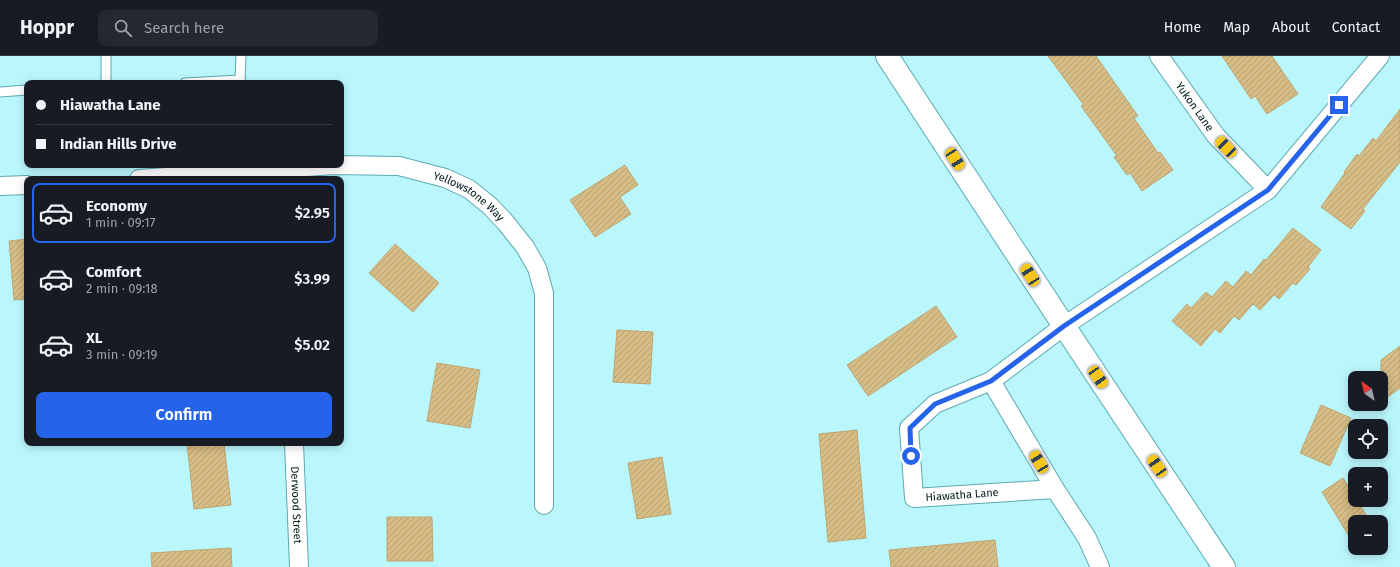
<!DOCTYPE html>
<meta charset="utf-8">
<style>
:root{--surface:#171b24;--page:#242831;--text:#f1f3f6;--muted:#9ea1a6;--line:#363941;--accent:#2563eb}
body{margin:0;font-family:"Fira Sans",sans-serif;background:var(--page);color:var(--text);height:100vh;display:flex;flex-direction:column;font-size:15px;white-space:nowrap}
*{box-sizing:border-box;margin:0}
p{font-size:13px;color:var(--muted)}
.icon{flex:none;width:22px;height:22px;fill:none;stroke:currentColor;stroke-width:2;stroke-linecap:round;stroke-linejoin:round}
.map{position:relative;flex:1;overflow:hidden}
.sheet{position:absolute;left:24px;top:120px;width:320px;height:270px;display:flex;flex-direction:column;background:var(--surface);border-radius:8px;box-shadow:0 2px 10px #0003}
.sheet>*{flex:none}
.banner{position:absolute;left:24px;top:24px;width:320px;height:88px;border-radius:8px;box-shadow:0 2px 10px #0003;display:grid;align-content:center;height:88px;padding:0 12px;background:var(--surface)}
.needle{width:26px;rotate:326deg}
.buttons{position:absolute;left:1348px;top:315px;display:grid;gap:8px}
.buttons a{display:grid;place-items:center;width:40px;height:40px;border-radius:8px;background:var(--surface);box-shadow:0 2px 10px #0003;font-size:20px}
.end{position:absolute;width:18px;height:18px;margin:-9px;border:5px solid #2563eb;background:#fff;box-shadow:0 0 0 2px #fff}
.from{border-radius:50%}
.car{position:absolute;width:12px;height:24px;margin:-12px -6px;border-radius:5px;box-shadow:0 0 3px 1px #0007;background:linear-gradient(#f5c518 24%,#345 0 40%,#f5c518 0 76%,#345 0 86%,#f5c518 0)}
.banner b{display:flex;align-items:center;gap:14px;height:38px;font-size:15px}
.banner b+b{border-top:1px solid var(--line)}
.banner i{width:10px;height:10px;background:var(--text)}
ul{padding:7px 0 0;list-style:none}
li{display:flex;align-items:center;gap:12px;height:60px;margin:0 8px 6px;padding:0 4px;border:2px solid transparent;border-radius:8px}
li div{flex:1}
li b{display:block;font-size:15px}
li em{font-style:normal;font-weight:600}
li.selected{border-color:var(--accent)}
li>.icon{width:36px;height:36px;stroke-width:1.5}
.cta{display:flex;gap:8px;margin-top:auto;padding:8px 12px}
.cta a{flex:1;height:46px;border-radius:8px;background:var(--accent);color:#fff;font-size:16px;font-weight:600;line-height:46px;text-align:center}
header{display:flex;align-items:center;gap:24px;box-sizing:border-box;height:56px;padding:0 20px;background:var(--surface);border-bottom:1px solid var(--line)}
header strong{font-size:19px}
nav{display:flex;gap:22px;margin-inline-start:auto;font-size:14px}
.search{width:280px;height:36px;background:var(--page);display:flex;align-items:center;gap:10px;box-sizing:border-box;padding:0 14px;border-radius:8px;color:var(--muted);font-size:15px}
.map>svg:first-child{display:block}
.building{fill:url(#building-hatch);stroke:#bfa570}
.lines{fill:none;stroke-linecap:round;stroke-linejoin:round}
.service-casing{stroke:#5ca9b1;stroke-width:11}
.minor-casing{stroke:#5ca9b1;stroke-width:20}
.tertiary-casing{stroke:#5ca9b1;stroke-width:24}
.service{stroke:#fff;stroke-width:9}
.minor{stroke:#fff;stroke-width:18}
.tertiary{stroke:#fff;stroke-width:22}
.route{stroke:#2563eb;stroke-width:5}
.labels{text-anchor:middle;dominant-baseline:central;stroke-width:3;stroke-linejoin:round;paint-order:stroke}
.street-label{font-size:11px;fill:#01191b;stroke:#fff}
</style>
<header>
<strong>Hoppr</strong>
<div class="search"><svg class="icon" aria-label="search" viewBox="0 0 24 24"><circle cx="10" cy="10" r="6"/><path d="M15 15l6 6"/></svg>Search here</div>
<nav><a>Home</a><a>Map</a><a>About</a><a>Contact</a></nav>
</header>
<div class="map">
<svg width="1400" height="511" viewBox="0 0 1400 511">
<defs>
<pattern id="building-hatch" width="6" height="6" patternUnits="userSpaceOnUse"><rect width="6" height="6" fill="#d6bc85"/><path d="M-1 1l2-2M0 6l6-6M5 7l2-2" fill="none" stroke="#b6a172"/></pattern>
</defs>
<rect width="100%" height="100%" fill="#baf7fd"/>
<g class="building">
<polygon points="1048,0 1096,0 1138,60 1134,62 1158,97 1160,96 1173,114 1142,135 1130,117 1127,119 1114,101 1117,100 1081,50 1083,48"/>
<polygon points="1222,0 1272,0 1298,38 1267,58 1255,40 1251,43"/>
<polygon points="1400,53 1400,106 1363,153 1365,155 1351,173 1321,151 1345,117 1344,116 1357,98 1359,100 1373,82 1376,85"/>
<polygon points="625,109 638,129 620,141 631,158 595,181 570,144"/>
<polygon points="1293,172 1321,194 1308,211 1310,213 1296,229 1293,227 1279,243 1274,239 1260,254 1253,248 1239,264 1234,260 1220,277 1215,273 1201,290 1172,265 1187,248 1191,252 1206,236 1212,241 1226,225 1233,231 1246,215 1251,219 1264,203 1266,204"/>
<polygon points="27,183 27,243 14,244 9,185"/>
<polygon points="395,188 439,227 413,256 369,217"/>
<polygon points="936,250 957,281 868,340 847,309"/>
<polygon points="617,274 653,276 650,328 613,326"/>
<polygon points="1400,290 1400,332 1381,346 1381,304"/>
<polygon points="437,307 480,314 470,372 427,365"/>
<polygon points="1321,349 1351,362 1330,410 1300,397"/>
<polygon points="857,374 866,482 828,486 819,378"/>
<polygon points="187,387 224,387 231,449 194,453"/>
<polygon points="662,401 671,458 637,463 628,407"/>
<polygon points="1343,422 1355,441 1355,444 1357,444 1370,466 1355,466 1355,490 1322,436"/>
<polygon points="387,461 432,461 433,505 387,505"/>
<polygon points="995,484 998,511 891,511 889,494"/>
<polygon points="231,492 232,511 152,511 151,497"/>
</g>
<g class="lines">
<g class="service-casing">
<g id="service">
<polyline points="240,24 241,0"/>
<polyline points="106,27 106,0"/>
<polyline points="185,27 240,24 240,27"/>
<polyline points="0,36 27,34"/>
</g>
</g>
<g class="minor-casing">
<g id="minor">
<path id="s1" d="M1159,0L1216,80L1268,134"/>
<path id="s2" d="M139,123L334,109L399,110L445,122L469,133L490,150L506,167L525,191L537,212L544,237V449"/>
<polyline points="0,130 27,129"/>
<polyline points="991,325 1055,433"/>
<path id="s3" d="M294,387L299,511"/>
<polyline points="1100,511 1087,482 1055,433 914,442 909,372 935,348 991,325 1064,270 1268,134 1380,0"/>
</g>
</g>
<g class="tertiary-casing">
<polyline id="tertiary" points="887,0 1064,270 1224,511"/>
</g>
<use href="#service" class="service"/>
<use href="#minor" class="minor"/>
<use href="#tertiary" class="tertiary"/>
</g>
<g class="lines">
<polyline class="route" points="911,400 910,372 935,348 991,325 1064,270 1268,134 1339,49"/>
</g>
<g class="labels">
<g class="street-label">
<text stroke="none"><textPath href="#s1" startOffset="62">Yukon Lane</textPath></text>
<text stroke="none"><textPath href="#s2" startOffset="338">Yellowstone Way</textPath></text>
<text transform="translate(962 439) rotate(-4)">Hiawatha Lane</text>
<text stroke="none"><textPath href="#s3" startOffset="62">Derwood Street</textPath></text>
</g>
</g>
</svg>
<div class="buttons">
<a><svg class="needle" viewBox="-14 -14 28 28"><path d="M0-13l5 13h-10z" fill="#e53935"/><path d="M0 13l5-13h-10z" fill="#9ea1a6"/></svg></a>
<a><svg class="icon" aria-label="locate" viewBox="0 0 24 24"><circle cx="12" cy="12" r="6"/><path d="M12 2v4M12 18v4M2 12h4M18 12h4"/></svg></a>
<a>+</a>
<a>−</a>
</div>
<i class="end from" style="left:911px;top:400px"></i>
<i class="end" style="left:1339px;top:49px"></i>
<i class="car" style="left:1226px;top:91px;rotate:316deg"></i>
<i class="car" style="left:955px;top:103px;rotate:147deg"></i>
<i class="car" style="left:1030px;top:219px;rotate:327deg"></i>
<i class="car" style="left:1098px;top:321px;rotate:146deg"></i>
<i class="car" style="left:1039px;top:406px;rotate:329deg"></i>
<i class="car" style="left:1157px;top:410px;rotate:326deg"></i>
<div class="banner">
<b><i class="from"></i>Hiawatha Lane</b>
<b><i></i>Indian Hills Drive</b>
</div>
<section class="sheet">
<ul>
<li class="selected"><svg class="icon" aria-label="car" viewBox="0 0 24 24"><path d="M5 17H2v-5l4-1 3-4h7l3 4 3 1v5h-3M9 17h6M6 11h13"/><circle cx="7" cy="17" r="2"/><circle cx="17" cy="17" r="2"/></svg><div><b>Economy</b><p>1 min · 09:17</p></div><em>$2.95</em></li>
<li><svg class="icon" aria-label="car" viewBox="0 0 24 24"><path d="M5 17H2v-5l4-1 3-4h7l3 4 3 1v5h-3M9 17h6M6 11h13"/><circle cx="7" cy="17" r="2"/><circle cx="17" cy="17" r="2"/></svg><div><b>Comfort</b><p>2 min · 09:18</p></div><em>$3.99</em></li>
<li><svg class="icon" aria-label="car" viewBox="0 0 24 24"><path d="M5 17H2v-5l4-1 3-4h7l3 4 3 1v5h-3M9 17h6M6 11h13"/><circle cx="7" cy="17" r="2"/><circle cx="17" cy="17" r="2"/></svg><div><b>XL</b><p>3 min · 09:19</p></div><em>$5.02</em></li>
</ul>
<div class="cta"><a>Confirm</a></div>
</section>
</div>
